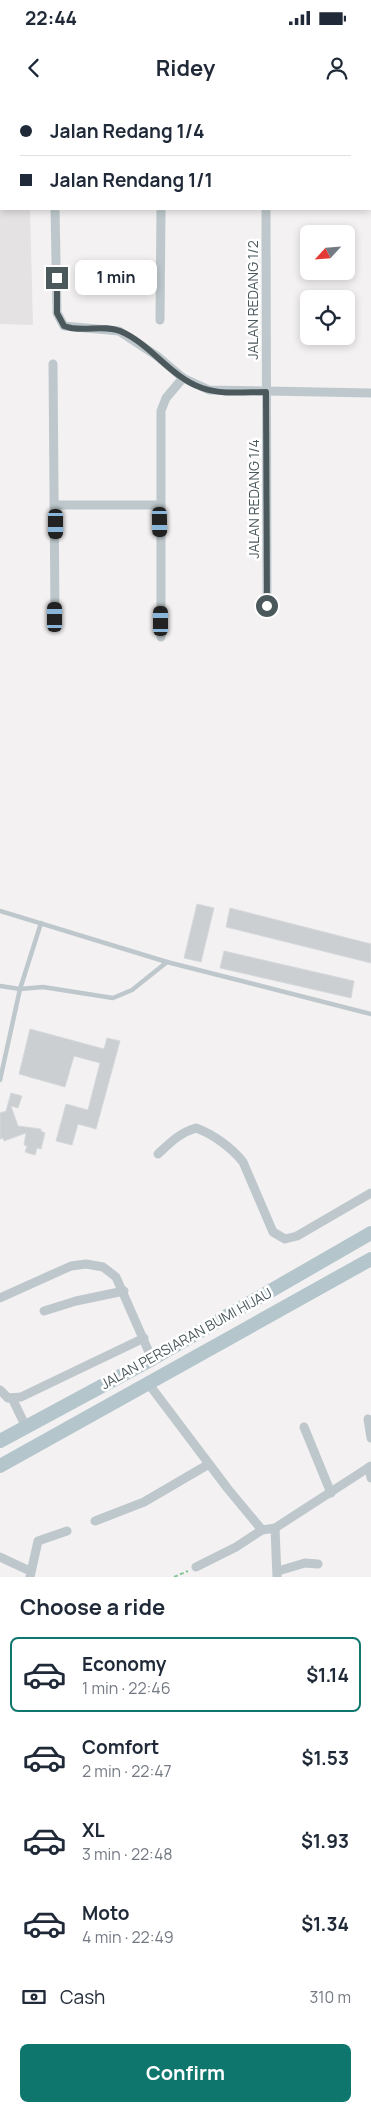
<!DOCTYPE html>
<meta charset="utf-8">
<style>
:root{--surface:#fff;--page:#f6f6f7;--text:#1f2937;--muted:#747a83;--line:#e0e1e3;--accent:#0f766e}
body{margin:0;font-family:Manrope,sans-serif;background:var(--page);color:var(--text);height:100vh;display:flex;flex-direction:column;font-size:19px;white-space:nowrap}
*{box-sizing:border-box;margin:0}
p{font-size:16px;color:var(--muted)}
.icon{flex:none;width:28px;height:28px;fill:none;stroke:currentColor;stroke-width:2;stroke-linecap:round;stroke-linejoin:round}
.map{position:relative;height:1477px;overflow:hidden}
.side{display:flex;flex-direction:column;background:var(--surface);flex:1}
.side>*{flex:none}
.hud{position:absolute;left:0px;top:0px;width:371px;height:110px;box-shadow:0 2px 8px #0003;display:grid;align-content:center;height:110px;padding:0 20px;background:var(--surface)}
.needle{width:32px;rotate:244deg}
.fabs{position:absolute;left:300px;top:125px;display:grid;gap:10px}
.fabs a{display:grid;place-items:center;width:55px;height:55px;border-radius:8px;background:var(--surface);box-shadow:0 2px 8px #0003;font-size:25px}
.end{position:absolute;width:22px;height:22px;margin:-11px;border:6px solid #4b585c;background:#fff;box-shadow:0 0 0 2px #fff}
.from{border-radius:50%}
.bubble{position:absolute;height:35px;border-radius:8px;background:var(--surface);box-shadow:0 2px 8px #0003;font-size:16px;font-weight:700;line-height:35px;text-align:center}
.car{position:absolute;width:15px;height:30px;margin:-15px -8px;border-radius:6px;box-shadow:0 0 4px 1px #0007;background:linear-gradient(#222 24%,#8ab4d8 0 40%,#222 0 76%,#8ab4d8 0 86%,#222 0)}
.hud b{display:flex;align-items:center;gap:18px;height:48px;font-size:19px}
.hud b+b{border-top:1px solid var(--line)}
.hud i{width:12px;height:12px;background:var(--text)}
ul{padding:0;list-style:none}
li{display:flex;align-items:center;gap:15px;height:75px;margin:0 10px 8px;padding:0 10px;border:2px solid transparent;border-radius:8px}
li div{flex:1}
li b{display:block;font-size:19px}
li em{font-style:normal;font-weight:700}
li.on{border-color:var(--accent)}
li>.icon{width:45px;height:45px;stroke-width:1.5}
h2{padding:0 20px;font-size:22px;line-height:60px}
.pay{display:flex;align-items:center;gap:12px;height:55px;padding:0 20px;font-size:19px}
.pay p{margin-inline-start:auto}
.primary-button{display:flex;gap:10px;margin-top:auto;padding:10px 20px}
.primary-button a{flex:1;height:58px;border-radius:8px;background:var(--accent);color:#fff;font-size:20px;font-weight:700;line-height:58px;text-align:center}
.status{display:flex;justify-content:space-between;align-items:center;height:35px;padding:0 25px;background:var(--surface);direction:ltr}
.status svg{height:14px;fill:currentColor}
header{display:flex;justify-content:space-between;align-items:center;height:65px;padding:0 20px;background:var(--surface);font-size:22px;font-weight:700}
.map>svg:first-child{display:block}
.education{fill:#e4e2e3}
.building{fill:#cbcfd2;stroke:#d6d9db}
.lines{fill:none;stroke-linecap:round;stroke-linejoin:round}
.path{stroke:#81c592;stroke-width:2;stroke-dasharray:4 2.5;stroke-linecap:butt}
.service{stroke:#bec8cc;stroke-width:4.5}
.minor{stroke:#bec8cc;stroke-width:9}
.primary{stroke:#b4c6cc;stroke-width:14}
.route{stroke:#4b585c;stroke-width:6}
.labels{text-anchor:middle;dominant-baseline:central;stroke-width:5;stroke-linejoin:round;paint-order:stroke}
.street-label{font-size:14px;fill:#4b585c;stroke:#fff}
</style>
<div class="status"><b>22:44</b><svg viewBox="0 0 49 12"><path d="M0 12V9h3v3zM5 12V6h3v6zM10 12V3h3v9zM15 12V0h3v12zM26 1h20v11H26zM47 4h2v5h-2z"/></svg></div>
<header><svg class="icon" aria-label="back" viewBox="0 0 24 24"><path d="M15 5l-7 7 7 7"/></svg>Ridey<svg class="icon" aria-label="person" viewBox="0 0 24 24"><circle cx="12" cy="8" r="4"/><path d="M4 21q1-7 8-7t8 7"/></svg></header>
<div class="map">
<svg width="371" height="1477" viewBox="0 0 371 1477">
<rect width="100%" height="100%" fill="#f3f1f2"/>
<polygon class="education" points="0,25 1,109 30,109 33,225 0,224"/>
<g class="building">
<polygon points="197,804 214,808 201,862 184,858"/>
<polygon points="230,808 371,844 371,863 226,827"/>
<polygon points="224,851 354,881 351,898 220,868"/>
<polygon points="30,929 104,949 107,938 120,941 96,1029 78,1024 72,1045 56,1041 66,1004 88,1010 100,963 74,956 65,987 19,974"/>
<polygon points="11,993 22,996 18,1008 11,1006 18,1026 41,1029 41,1031 45,1033 41,1049 37,1048 35,1055 25,1052 27,1046 24,1045 26,1033 4,1041 3,1038 0,1039 0,1013 6,1011"/>
</g>
<g class="lines">
<polyline class="path" points="174,1477 188,1471"/>
<g class="service">
<polyline points="0,811 167,862 371,914"/>
<polyline points="0,886 20,889 43,887 113,898 132,890 167,862"/>
<polyline points="0,980 20,889 41,823"/>
</g>
<g class="minor">
<polyline points="81,1 81,0"/>
<polyline points="161,1 162,0"/>
<polyline points="266,1 266,0"/>
<polyline points="55,109 57,213 64,226 119,231 157,256 183,278 209,290 371,293"/>
<polyline points="266,109 267,506"/>
<polyline points="160,220 161,109"/>
<polyline points="53,264 55,517"/>
<polyline points="56,405 160,405"/>
<polyline points="161,537 161,311 166,298 183,278"/>
<path d="M158,1054C170,1043 179,1033 196,1028C213,1034 232,1048 243,1062L273,1132L285,1139L297,1136L371,1093"/>
<polyline points="0,1198 71,1166 86,1164 103,1167 116,1177 152,1259"/>
<polyline points="44,1211 76,1201 124,1191"/>
<polyline points="148,1283 228,1389 262,1430"/>
<polyline points="0,1290 8,1298 21,1297 144,1238"/>
<polyline points="12,1298 26,1327"/>
<polyline points="368,1319 371,1338"/>
<polyline points="304,1327 331,1393"/>
<polyline points="369,1367 371,1378"/>
<polyline points="95,1421 144,1402 209,1364"/>
<polyline points="275,1428 277,1477"/>
<polyline points="0,1457 30,1471"/>
<polyline points="196,1467 236,1447 262,1430 275,1428 371,1366"/>
<polyline points="278,1471 305,1463 318,1464"/>
<polyline points="30,1477 38,1441 67,1431"/>
</g>
<g class="primary">
<polyline points="0,1341 152,1259 371,1133"/>
<polyline points="0,1366 371,1159"/>
</g>
</g>
<g class="lines">
<path class="route" d="M57,178V213L64,226C81,233 103,224 120,231C151,244 170,277 202,288C222,295 245,292 266,292L267,506"/>
</g>
<g class="labels">
<g class="street-label">
<text transform="translate(252 200) rotate(-90)">JALAN REDANG 1/2</text>
<text transform="translate(253 399) rotate(-90)">JALAN REDANG 1/4</text>
<text transform="translate(186 1238) rotate(-29)">JALAN PERSIARAN BUMI HIJAU</text>
</g>
</g>
</svg>
<div class="fabs">
<a><svg class="needle" viewBox="-14 -14 28 28"><path d="M0-13l5 13h-10z" fill="#e53935"/><path d="M0 13l5-13h-10z" fill="#747a83"/></svg></a>
<a><svg class="icon" aria-label="locate" viewBox="0 0 24 24"><circle cx="12" cy="12" r="6"/><path d="M12 2v4M12 18v4M2 12h4M18 12h4"/></svg></a>
</div>
<i class="end from" style="left:267px;top:506px"></i>
<i class="end" style="left:57px;top:178px"></i>
<div class="bubble" style="left:75px;top:160px;width:82px">1 min</div>
<i class="car" style="left:160px;top:422px;rotate:179deg"></i>
<i class="car" style="left:56px;top:424px;rotate:180deg"></i>
<i class="car" style="left:55px;top:517px;rotate:0deg"></i>
<i class="car" style="left:161px;top:521px;rotate:0deg"></i>
<div class="hud">
<b><i class="from"></i>Jalan Redang 1/4</b>
<b><i></i>Jalan Rendang 1/1</b>
</div>
</div>
<section class="side">
<h2>Choose a ride</h2>
<ul>
<li class="on"><svg class="icon" aria-label="car" viewBox="0 0 24 24"><path d="M5 17H2v-5l4-1 3-4h7l3 4 3 1v5h-3M9 17h6M6 11h13"/><circle cx="7" cy="17" r="2"/><circle cx="17" cy="17" r="2"/></svg><div><b>Economy</b><p>1 min · 22:46</p></div><em>$1.14</em></li>
<li><svg class="icon" aria-label="car" viewBox="0 0 24 24"><path d="M5 17H2v-5l4-1 3-4h7l3 4 3 1v5h-3M9 17h6M6 11h13"/><circle cx="7" cy="17" r="2"/><circle cx="17" cy="17" r="2"/></svg><div><b>Comfort</b><p>2 min · 22:47</p></div><em>$1.53</em></li>
<li><svg class="icon" aria-label="car" viewBox="0 0 24 24"><path d="M5 17H2v-5l4-1 3-4h7l3 4 3 1v5h-3M9 17h6M6 11h13"/><circle cx="7" cy="17" r="2"/><circle cx="17" cy="17" r="2"/></svg><div><b>XL</b><p>3 min · 22:48</p></div><em>$1.93</em></li>
<li><svg class="icon" aria-label="car" viewBox="0 0 24 24"><path d="M5 17H2v-5l4-1 3-4h7l3 4 3 1v5h-3M9 17h6M6 11h13"/><circle cx="7" cy="17" r="2"/><circle cx="17" cy="17" r="2"/></svg><div><b>Moto</b><p>4 min · 22:49</p></div><em>$1.34</em></li>
</ul>
<div class="pay"><svg class="icon" aria-label="cash" viewBox="0 0 24 24"><path d="M3 7h18v10H3z"/><circle cx="12" cy="12" r="2"/></svg>Cash<p>310 m</p></div>
<div class="primary-button"><a>Confirm</a></div>
</section>
